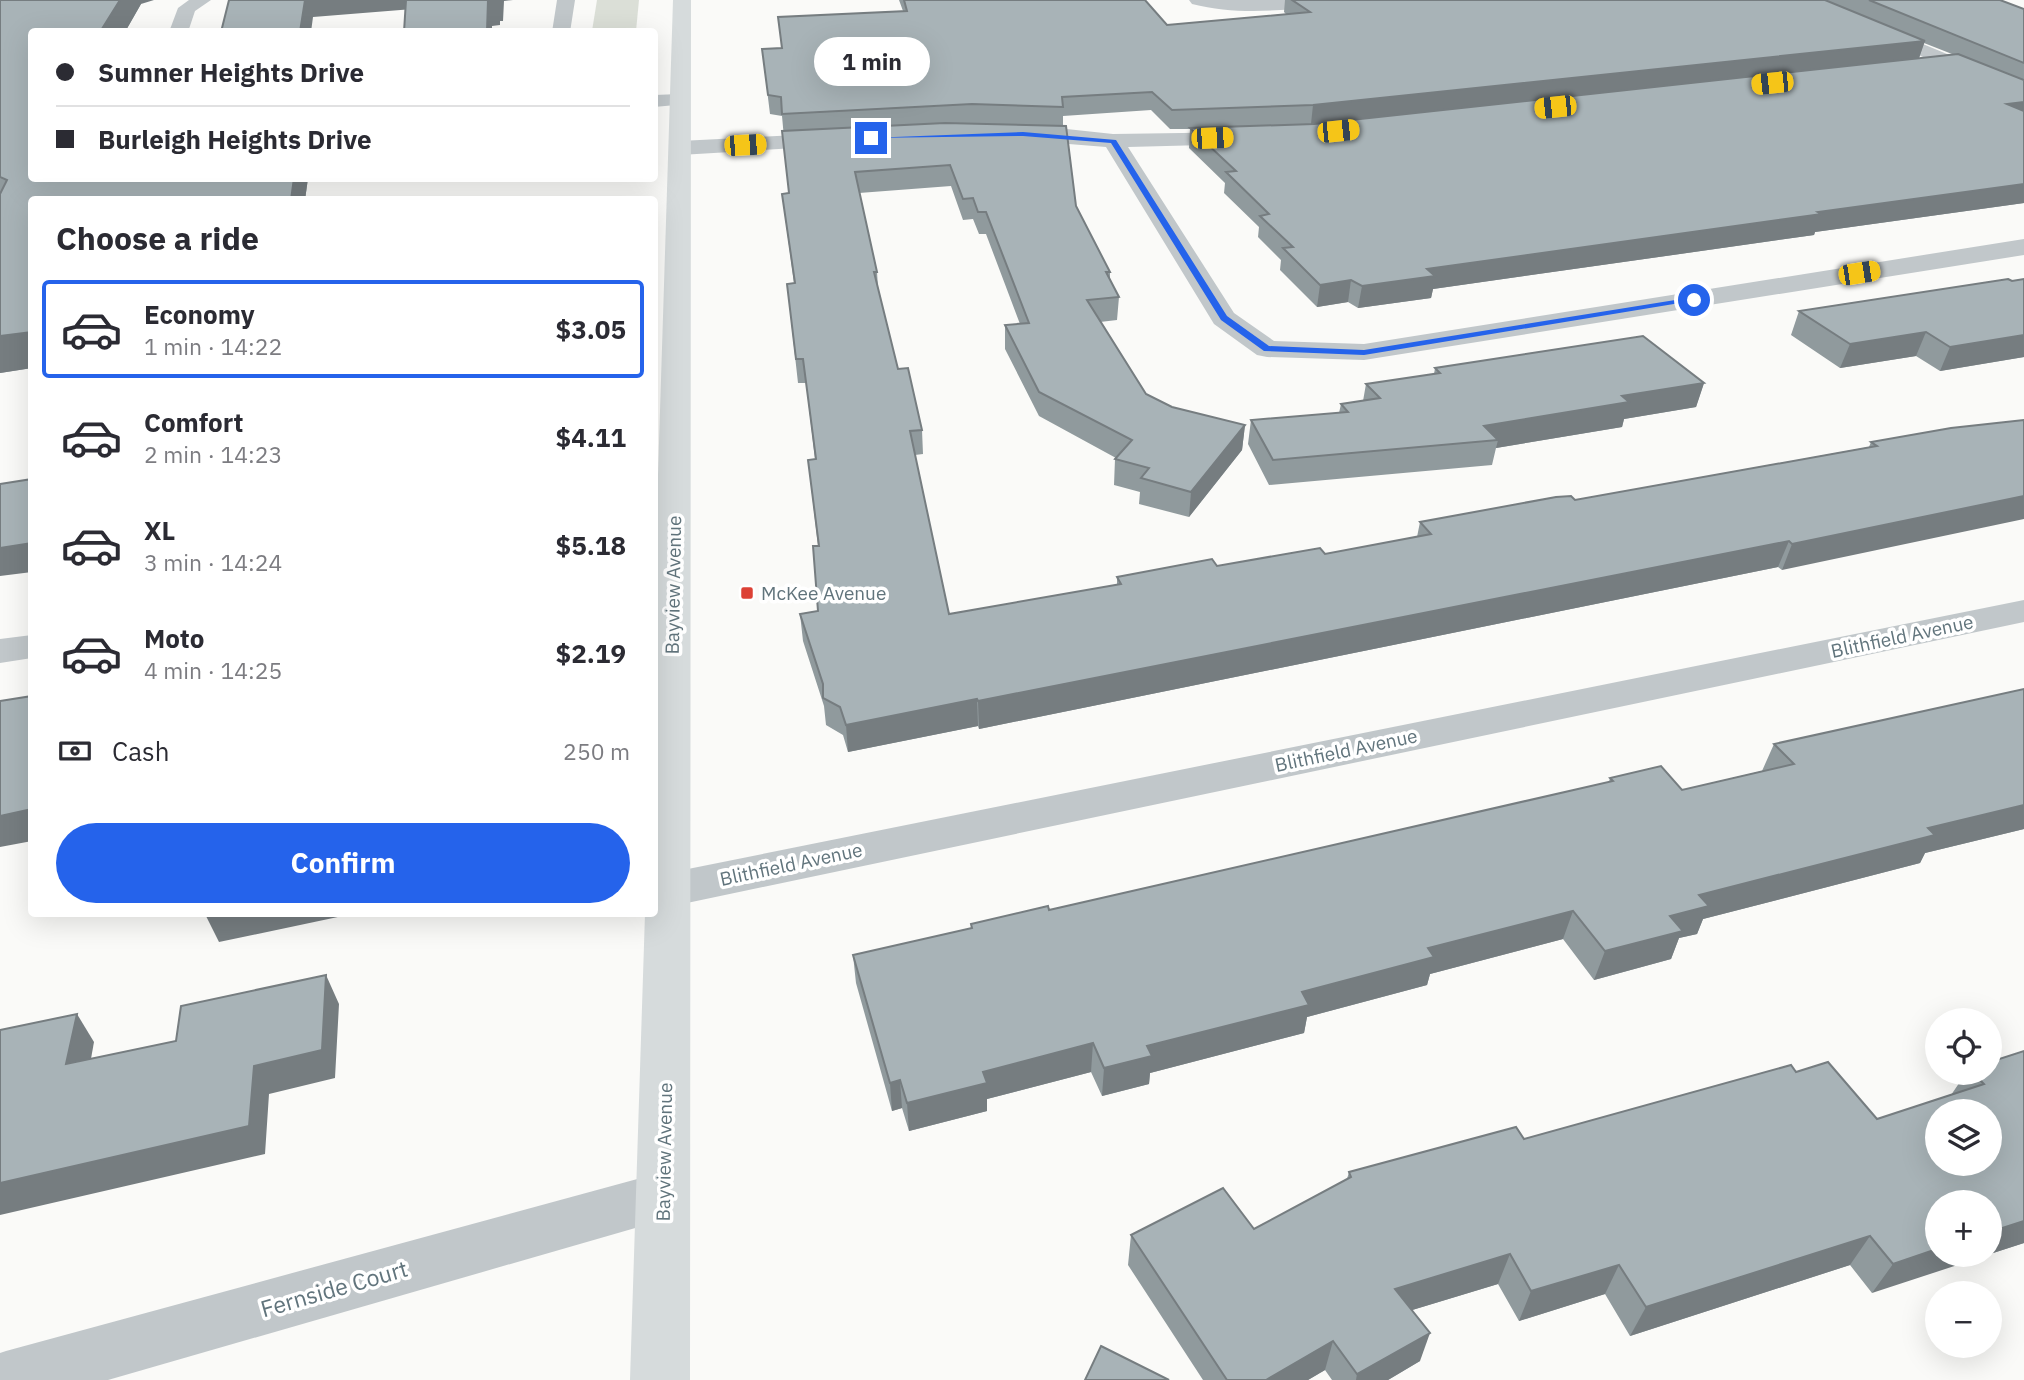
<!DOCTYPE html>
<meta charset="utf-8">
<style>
:root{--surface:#fff;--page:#f2f2f3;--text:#2b2b33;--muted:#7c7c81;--line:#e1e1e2;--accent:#2563eb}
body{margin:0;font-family:"IBM Plex Sans",sans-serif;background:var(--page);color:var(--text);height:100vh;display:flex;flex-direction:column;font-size:26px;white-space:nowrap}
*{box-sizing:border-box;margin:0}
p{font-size:23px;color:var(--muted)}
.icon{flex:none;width:38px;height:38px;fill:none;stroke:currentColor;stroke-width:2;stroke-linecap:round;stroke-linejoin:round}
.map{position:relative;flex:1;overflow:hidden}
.side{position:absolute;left:28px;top:196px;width:630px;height:721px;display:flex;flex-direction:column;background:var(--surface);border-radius:7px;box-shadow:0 7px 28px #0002}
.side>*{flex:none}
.guide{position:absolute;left:28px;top:28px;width:630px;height:154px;border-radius:7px;box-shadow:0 7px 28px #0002;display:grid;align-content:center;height:154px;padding:0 28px;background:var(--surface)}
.controls{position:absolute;left:1925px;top:1008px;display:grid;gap:14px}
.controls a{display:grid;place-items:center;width:77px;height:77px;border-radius:50%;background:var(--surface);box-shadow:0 7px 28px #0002;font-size:35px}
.end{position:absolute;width:32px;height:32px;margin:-16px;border:9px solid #2563eb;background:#fff;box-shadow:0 0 0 4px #fff}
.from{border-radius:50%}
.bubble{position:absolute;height:49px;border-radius:24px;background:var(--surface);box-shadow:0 7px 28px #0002;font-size:23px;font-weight:700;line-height:49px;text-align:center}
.car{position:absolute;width:21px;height:42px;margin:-21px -10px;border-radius:9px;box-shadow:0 0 5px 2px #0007;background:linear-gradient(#f5c518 24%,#345 0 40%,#f5c518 0 76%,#345 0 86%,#f5c518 0)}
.guide b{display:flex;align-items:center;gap:24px;height:66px;font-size:26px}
.guide b+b{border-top:2px solid var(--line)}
.guide i{width:18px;height:18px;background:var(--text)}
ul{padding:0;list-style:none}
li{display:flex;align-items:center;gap:21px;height:98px;margin:0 14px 10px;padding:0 14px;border:4px solid transparent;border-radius:7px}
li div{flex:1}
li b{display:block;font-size:26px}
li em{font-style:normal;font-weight:700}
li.on{border-color:var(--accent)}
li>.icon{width:63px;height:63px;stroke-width:1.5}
h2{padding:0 28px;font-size:32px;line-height:84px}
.pay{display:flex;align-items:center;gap:18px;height:77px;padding:0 28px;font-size:26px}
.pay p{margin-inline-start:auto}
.cta{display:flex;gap:14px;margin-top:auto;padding:14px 28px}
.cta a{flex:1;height:80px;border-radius:42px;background:var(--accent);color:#fff;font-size:28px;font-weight:700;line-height:80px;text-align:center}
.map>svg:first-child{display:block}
.green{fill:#dbdfd7}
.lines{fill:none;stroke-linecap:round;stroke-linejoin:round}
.minor{fill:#c1c7ca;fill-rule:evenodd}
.major{fill:#d6dbdc;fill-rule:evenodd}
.wall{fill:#909a9d;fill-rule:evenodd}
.shaded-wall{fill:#767d80}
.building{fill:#a8b3b7;stroke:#767d80;stroke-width:2;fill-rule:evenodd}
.route{fill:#2563eb}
.poi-dot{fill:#dc4135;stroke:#fff;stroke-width:2.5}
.labels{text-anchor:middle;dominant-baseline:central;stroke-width:7;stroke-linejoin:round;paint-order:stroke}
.street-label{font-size:19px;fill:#61747c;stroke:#fff}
.poi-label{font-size:19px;fill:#61747c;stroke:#fff;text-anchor:start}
.near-street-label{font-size:23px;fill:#61747c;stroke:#fff}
</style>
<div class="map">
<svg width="2024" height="1380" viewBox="0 0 2024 1380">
<rect width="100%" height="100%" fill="#fafaf8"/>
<polygon class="green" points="597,0 639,0 636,31 592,31"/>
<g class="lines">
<g class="minor">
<polygon points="189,0 211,0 195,11 188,32 169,32 178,8"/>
<polygon points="557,0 575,0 570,32 552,32"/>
<path d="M1189,0H1343L1334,5C1285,10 1240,16 1192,4Z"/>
<polygon points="1793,0 1817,0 2024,86 2024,99 1796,4"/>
<polygon points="680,94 687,96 690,100 687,104 654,107 654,95"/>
<polygon points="1016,127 1048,127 1113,134 1251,132 1254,137 1251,142 1243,144 1128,147 1234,313 1274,341 1364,344 2024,239 2024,255 1364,360 1267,357 1257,355 1214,324 1106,147 1008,139 1005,134 1008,129"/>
<polygon points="837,133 845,135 848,140 845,145 680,155 672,153 669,148 672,143 680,141"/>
<polygon points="2024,600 2024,622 668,907 654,902 654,878 668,873"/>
<polygon points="32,635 32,658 0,663 0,639"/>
<polygon points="663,1172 682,1179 690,1196 682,1213 663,1220 108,1380 0,1380 0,1353 6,1351"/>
</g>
<polygon class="major" points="673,0 691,0 690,1380 630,1380 645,914 654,914 654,601"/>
</g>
<g class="wall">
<polygon points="0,0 141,4 125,32 32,32 32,178 308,178 305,200 32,200 32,368 0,373"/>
<path d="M899,0H1145L1167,25L1286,14L1284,12L1285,0H2000L2024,9V203L1815,232L1814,235L1433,289L1431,298L1358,308L1348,302L1317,307L1280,270L1281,260L1258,237L1259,227L1224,193L1225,183L1189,148L1190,129H1170L1151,110L1063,116V126L1076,206L1110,272V279L1119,297L1117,320L1100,322L1146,394L1172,407L1245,425L1242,450L1189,517L1139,504L1140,492L1114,485L1115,459L1116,458L1039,416L1005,349V325L1020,324L986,234H979L973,219L963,220L951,186L859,193L877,272L878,287L898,369L922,430L923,454L915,455L949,614L1117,585V577L1325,554L1417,537L1420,522L1575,500L1869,447L1871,442L1951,428L1782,570L1778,567L979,729L978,726L848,752L843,735L826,725L824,706L803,641L800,614L818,611V546L808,460L815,459L806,383H798L787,284L794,283L782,194L789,193L782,116L770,114L762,49L782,48L778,17L903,11ZM1924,43L1952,54L1919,58Z"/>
<polygon points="2024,279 2024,357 1940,371 1916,356 1840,368 1791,335 1799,311"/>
<polygon points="1435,368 1704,383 1696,407 1624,419 1622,427 1496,448 1492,465 1269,485 1248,444 1251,420 1339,413 1341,404 1363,401 1366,384 1434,374"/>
<polygon points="2024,689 2024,829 1925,853 1920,863 1703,919 1697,934 1679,938 1671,959 1594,980 1563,939 1430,974 1427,985 1307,1017 1304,1033 1150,1073 1149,1084 1102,1096 1091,1072 987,1099 987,1111 909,1131 902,1108 892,1111 856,983 853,955 971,928 971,924 1049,910 1609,782 1610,778 1682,790 1762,771 1774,744"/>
<polygon points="2024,1051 2024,1243 1990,1254 1990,1202 1872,1293 1850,1265 1630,1336 1605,1294 1519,1321 1498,1284 1412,1310 1420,1361 1388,1380 1332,1380 1325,1370 1308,1380 1203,1380 1128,1265 1131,1235 1254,1229 1347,1179 1349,1172 1524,1139 1796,1072 1877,1119 1951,1095 1966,1073 1990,1073"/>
</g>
<g class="shaded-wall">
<polygon points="120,0 154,0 141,4 125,32 100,32"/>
<polygon points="305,0 411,0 413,9 313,17 311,32 300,32"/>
<polygon points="487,0 513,0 504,1 503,21 500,21 500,25 492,26 492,32 487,32"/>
<polygon points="1925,41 1919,58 1311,124 1313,105"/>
<polygon points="2024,102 2024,120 2007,104"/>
<polygon points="294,178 308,178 305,200 291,200"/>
<polygon points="2024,184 2024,203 1815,232 1814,235 1433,289 1431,298 1358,308 1362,286 1427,269 1818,212"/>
<polygon points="1351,280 1348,302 1317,307 1320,285"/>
<polygon points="32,332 32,368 0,373 0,336"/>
<polygon points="1926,332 1916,356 1840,368 1850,344"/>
<polygon points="2024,335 2024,357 1940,371 1950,347"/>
<polygon points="1704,383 1696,407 1624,419 1622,427 1496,448 1498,440 1484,426 1622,396"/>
<polygon points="1245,425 1242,450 1189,517 1191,492"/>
<polygon points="2024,496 2024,519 1782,570 1792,544"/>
<polygon points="1789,541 1778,567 979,729 978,701"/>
<polygon points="32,543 32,572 0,576 0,548"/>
<polygon points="977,699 978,726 848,752 846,725"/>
<polygon points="2024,805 2024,829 1925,853 1920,863 1703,919 1697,934 1679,938 1671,959 1594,980 1605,951 1670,916 1699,895 1928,828"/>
<polygon points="32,809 32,841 0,847 0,816"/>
<polygon points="1573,911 1563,939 1430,974 1427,985 1307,1017 1304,1033 1150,1073 1149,1084 1102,1096 1104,1068 1147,1046 1428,948"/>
<polygon points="205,914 352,914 219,942"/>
<polygon points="326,975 339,1004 335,1078 269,1094 265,1154 0,1215 0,1183 254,1066"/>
<polygon points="77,1014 94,1042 85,1092 66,1064"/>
<polygon points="1093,1043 1091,1072 987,1099 987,1111 909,1131 907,1103 983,1072"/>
<polygon points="900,1080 902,1108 892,1111 890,1083"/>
<polygon points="2024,1221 2024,1243 1990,1254 1990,1232"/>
<polygon points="1870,1236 1850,1265 1630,1336 1646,1307"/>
<polygon points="1937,1249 1937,1255 1988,1255 1872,1293 1893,1264"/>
<polygon points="1510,1254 1498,1284 1386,1318 1395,1289"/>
<polygon points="1619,1265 1605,1294 1519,1321 1531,1291"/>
<polygon points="1430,1333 1420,1361 1388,1380 1356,1380 1357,1374"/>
<polygon points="1333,1341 1325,1370 1308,1380 1266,1380"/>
</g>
<g class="building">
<polygon points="0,0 120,0 100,32 32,32 32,178 294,178 291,200 32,200 32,332 0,336 0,194 7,180 0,177"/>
<polygon points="229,0 305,0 300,32 221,32"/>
<polygon points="406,0 488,0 487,32 404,32"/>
<polygon points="904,0 1145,0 1167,25 1310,12 1292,0 1825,0 1925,41 1313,105 1172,110 1152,92 1062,97 1063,107 972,104 782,114 781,97 768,95 762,49 782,48 778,17 907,11"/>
<polygon points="1869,0 2000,0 2024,9 2024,63"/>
<polygon points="1958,54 2024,80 2024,102 2007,104 2024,111 2024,184 1818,212 1822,214 1427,269 1435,276 1362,286 1351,280 1320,285 1283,248 1293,247 1260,216 1269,214 1226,172 1236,171 1190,128 1314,124"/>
<polygon points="945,123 1066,126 1076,206 1110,272 1106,272 1119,297 1087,300 1146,394 1172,407 1245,425 1191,492 1141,478 1149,468 1115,459 1132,440 1039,392 1005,325 1029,323 986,212 978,212 973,198 963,199 950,165 855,172 877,272 874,272 898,369 908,368 922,430 910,431 949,614 1121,584 1117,577 1212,559 1217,566 1320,548 1325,554 1431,534 1420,522 1556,497 1571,496 1575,500 1877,446 1871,442 1951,428 2024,420 2024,496 1792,544 1789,541 978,701 977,699 846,725 840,707 823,698 823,684 800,614 818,611 813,546 819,546 808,460 816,459 803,359 796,359 787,284 795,283 782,194 789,193 782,131"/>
<polygon points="2008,279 2012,281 2024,279 2024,335 1950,347 1926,332 1850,344 1799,311"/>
<polygon points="1643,336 1704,383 1622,396 1629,402 1484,426 1498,440 1273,460 1251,420 1348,412 1341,404 1380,398 1366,384 1440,373 1435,368"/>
<polygon points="32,479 32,543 0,548 0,484"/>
<polygon points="2024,689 2024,805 1928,828 1935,835 1699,895 1709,906 1670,916 1683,931 1605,951 1573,911 1428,948 1434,957 1302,992 1309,1005 1147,1046 1152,1056 1104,1068 1093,1043 983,1072 987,1083 907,1103 900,1080 890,1083 853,955 972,928 971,924 1048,906 1049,910 1613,781 1610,778 1661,766 1682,790 1794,764 1774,744"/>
<polygon points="32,696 32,809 0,816 0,701"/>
<polygon points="326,975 322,1050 254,1066 249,1126 0,1183 0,1030 77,1014 66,1064 176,1041 181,1006"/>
<path d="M2024,1051V1221L1990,1232V1202H1937V1249L1893,1264L1870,1236L1646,1307L1619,1265L1531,1291L1510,1254L1395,1289L1430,1333L1357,1374L1333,1341L1266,1380H1227L1131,1235L1223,1188L1254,1229L1351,1177L1349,1172L1516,1127L1524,1139L1791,1065L1796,1072L1828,1062L1877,1119L1984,1084L1973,1073H1990V1062ZM1937,1111H1990V1164H1937Z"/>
<polygon points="1101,1346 1169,1380 1085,1380"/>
</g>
<polygon class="route" points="1023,132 1116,140 1227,316 1269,346 1364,350 1694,297 1698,300 1364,355 1264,351 1221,320 1111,143 1023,136 868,138"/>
<rect class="poi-dot" x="740" y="586" width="14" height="14" rx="3.5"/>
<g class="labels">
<g class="street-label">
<text transform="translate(673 585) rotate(-89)">Bayview Avenue</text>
<text transform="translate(1902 636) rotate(-12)">Blithfield Avenue</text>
<text transform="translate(1346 750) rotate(-12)">Blithfield Avenue</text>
<text transform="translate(791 864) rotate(-12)">Blithfield Avenue</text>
<text transform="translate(664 1152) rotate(-89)">Bayview Avenue</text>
</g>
<g class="poi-label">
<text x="761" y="593">McKee Avenue</text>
</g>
<g class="near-street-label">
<text transform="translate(334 1288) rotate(-16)">Fernside Court</text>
</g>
</g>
</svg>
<div class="controls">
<a><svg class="icon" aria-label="locate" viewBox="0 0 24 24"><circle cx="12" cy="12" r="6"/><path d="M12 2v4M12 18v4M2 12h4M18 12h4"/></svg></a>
<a><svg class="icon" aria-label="layers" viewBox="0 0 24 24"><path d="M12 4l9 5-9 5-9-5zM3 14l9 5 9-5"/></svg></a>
<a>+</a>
<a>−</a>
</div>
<i class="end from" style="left:1694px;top:300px"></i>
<i class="end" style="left:871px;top:138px"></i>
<div class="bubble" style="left:814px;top:37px;width:116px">1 min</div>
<i class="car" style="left:1772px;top:83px;rotate:264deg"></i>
<i class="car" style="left:1555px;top:107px;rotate:264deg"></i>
<i class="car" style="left:1338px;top:131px;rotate:84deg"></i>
<i class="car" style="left:1212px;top:138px;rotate:88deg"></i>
<i class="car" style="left:745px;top:145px;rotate:87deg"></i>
<i class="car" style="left:1859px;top:273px;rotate:81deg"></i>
<div class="guide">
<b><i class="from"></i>Sumner Heights Drive</b>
<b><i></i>Burleigh Heights Drive</b>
</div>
<section class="side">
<h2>Choose a ride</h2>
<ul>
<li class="on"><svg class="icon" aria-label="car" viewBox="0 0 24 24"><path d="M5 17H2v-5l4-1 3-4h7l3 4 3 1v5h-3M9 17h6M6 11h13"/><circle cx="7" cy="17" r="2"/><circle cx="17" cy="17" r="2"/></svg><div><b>Economy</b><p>1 min · 14:22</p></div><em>$3.05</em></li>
<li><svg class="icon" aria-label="car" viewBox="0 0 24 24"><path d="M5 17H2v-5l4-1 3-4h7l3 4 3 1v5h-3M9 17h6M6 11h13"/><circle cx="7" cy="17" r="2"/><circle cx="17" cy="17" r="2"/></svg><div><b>Comfort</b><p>2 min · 14:23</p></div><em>$4.11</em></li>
<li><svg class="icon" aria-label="car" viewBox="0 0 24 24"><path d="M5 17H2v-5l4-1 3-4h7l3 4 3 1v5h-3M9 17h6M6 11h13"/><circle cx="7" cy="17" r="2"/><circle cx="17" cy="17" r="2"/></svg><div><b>XL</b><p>3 min · 14:24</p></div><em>$5.18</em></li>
<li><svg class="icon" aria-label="car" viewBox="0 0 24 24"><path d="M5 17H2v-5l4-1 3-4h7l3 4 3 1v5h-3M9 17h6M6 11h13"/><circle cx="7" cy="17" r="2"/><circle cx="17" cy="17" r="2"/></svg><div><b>Moto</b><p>4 min · 14:25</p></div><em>$2.19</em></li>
</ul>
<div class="pay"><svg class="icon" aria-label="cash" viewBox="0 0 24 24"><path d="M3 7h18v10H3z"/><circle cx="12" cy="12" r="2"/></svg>Cash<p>250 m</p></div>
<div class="cta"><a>Confirm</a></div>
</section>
</div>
